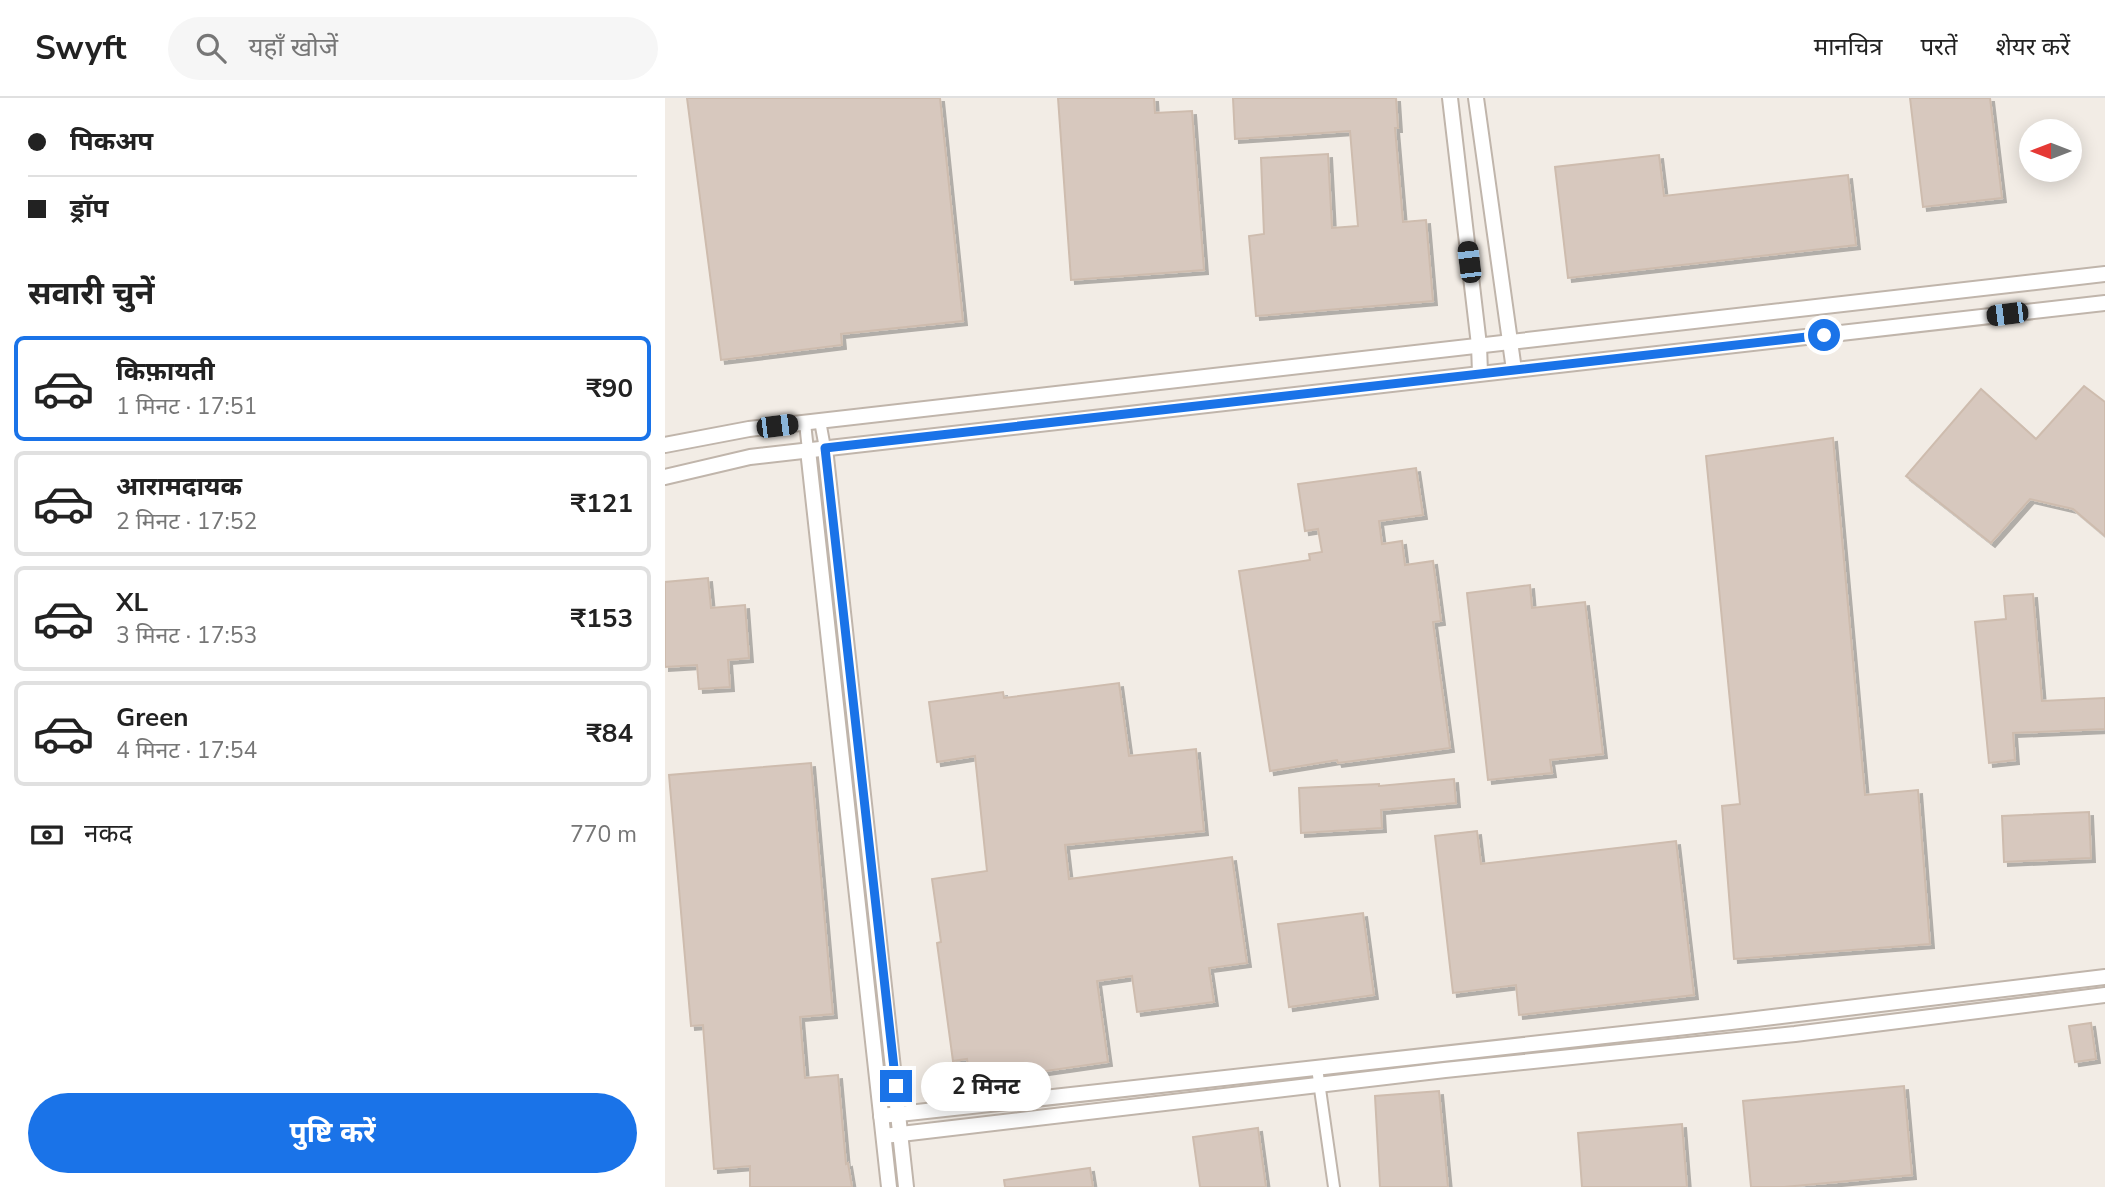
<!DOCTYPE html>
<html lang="hi">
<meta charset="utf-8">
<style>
:root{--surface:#fff;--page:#f6f6f6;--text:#222;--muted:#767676;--line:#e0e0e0;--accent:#1a73e8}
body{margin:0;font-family:"Nunito Sans","Noto Sans Devanagari",sans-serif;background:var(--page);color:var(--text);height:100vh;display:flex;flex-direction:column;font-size:26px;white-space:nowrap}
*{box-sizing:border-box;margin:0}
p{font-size:23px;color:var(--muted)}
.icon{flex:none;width:38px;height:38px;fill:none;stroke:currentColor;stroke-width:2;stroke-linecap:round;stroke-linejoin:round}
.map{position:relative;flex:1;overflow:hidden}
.details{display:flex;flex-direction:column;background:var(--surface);width:665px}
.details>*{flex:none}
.banner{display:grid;align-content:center;height:154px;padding:0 28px;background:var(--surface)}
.needle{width:46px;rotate:270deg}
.controls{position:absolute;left:1354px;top:21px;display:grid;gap:14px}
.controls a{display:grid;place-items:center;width:63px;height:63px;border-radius:50%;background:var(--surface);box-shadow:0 4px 18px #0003;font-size:35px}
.end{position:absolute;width:32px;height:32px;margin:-16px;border:9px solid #1a73e8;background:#fff;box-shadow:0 0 0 4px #fff}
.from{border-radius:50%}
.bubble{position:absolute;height:49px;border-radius:24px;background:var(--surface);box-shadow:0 4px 18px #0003;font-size:23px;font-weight:700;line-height:49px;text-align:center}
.car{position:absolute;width:21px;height:42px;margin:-21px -10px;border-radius:9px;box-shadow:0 0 5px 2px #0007;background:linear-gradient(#222 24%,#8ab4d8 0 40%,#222 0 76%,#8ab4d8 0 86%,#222 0)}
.banner b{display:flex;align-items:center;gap:24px;height:66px;font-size:26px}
.banner b+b{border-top:2px solid var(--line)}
.banner i{width:18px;height:18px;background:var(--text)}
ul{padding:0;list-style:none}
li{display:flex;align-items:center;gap:21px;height:105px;margin:0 14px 10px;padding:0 14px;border:4px solid var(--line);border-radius:10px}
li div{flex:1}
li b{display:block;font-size:26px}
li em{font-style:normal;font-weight:700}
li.selected{border-color:var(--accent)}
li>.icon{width:63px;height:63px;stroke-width:1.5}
h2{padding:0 28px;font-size:32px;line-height:84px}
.pay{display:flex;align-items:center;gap:18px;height:77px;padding:0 28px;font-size:26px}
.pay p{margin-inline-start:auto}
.primary-button{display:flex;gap:14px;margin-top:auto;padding:14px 28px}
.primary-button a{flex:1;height:80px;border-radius:42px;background:var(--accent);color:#fff;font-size:28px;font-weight:700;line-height:80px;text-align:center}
header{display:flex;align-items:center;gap:42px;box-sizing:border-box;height:98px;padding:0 35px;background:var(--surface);border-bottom:2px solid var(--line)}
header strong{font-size:33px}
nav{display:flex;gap:38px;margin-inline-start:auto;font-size:24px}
.search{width:490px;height:63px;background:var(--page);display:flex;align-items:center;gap:18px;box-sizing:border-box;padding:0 24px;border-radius:38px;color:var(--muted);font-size:26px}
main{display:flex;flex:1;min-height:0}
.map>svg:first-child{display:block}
.building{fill:#d7c8be;stroke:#cebcae;stroke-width:2;filter:url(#shadow)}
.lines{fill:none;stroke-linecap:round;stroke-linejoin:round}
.minor-casing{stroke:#c0b5ab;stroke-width:14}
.tertiary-casing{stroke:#c0b5ab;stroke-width:18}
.minor{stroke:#fff;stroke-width:10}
.tertiary{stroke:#fff;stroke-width:14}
.route{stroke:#1a73e8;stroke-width:9}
</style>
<header>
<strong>Swyft</strong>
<div class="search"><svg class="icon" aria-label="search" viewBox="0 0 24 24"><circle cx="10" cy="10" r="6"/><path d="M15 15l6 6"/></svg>यहाँ खोजें</div>
<nav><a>मानचित्र</a><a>परतें</a><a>शेयर करें</a></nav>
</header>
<main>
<section class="details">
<div class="banner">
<b><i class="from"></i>पिकअप</b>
<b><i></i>ड्रॉप</b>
</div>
<h2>सवारी चुनें</h2>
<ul>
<li class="selected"><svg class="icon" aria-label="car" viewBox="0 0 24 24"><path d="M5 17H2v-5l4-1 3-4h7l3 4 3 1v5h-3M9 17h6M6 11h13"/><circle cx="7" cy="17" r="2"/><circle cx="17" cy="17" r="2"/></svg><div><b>किफ़ायती</b><p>1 मिनट · 17:51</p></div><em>₹90</em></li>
<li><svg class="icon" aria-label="car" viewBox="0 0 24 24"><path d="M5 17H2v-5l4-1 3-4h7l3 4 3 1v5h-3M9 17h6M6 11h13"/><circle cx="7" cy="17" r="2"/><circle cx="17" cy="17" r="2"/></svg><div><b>आरामदायक</b><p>2 मिनट · 17:52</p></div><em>₹121</em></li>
<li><svg class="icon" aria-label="car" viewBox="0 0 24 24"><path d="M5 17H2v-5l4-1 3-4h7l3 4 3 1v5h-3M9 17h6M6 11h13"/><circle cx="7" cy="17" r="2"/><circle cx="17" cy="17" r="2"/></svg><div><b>XL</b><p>3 मिनट · 17:53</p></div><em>₹153</em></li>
<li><svg class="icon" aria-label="car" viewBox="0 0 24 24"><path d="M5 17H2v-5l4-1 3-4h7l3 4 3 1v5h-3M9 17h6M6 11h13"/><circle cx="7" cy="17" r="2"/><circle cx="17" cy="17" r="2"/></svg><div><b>Green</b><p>4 मिनट · 17:54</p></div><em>₹84</em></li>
</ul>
<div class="pay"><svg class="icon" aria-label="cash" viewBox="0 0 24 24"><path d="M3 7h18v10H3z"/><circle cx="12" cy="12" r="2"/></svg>नकद<p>770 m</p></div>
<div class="primary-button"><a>पुष्टि करें</a></div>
</section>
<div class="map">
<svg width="1440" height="1089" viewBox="0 0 1440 1089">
<defs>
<filter id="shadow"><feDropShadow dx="4" dy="4" stdDeviation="0" flood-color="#0004"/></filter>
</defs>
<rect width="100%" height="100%" fill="#f2ece5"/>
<g class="building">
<polygon points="22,0 275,0 298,223 176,236 177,247 56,262"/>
<polygon points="393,0 489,0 490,15 527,13 539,172 406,182"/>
<polygon points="568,0 731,0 733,30 730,30 738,124 761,122 768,203 591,218 584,138 599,136 596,60 663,56 667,130 693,128 685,33 570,41"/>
<polygon points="1245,0 1325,0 1337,100 1258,109"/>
<polygon points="994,57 999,98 1183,77 1191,147 903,180 890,69"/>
<polygon points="1419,288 1440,304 1440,438 1408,411 1365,401 1326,445 1241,378 1316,291 1371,341"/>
<polygon points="1168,340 1200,697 1253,692 1265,846 1069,861 1057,708 1075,706 1041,358"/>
<polygon points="751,370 758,417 714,423 717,446 737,443 740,467 768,463 776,523 768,524 785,650 673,665 672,662 605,673 574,473 645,462 644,456 657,454 653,431 640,433 633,386"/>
<polygon points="43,480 46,510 80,507 84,560 63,562 65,589 34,591 32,567 0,569 0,484"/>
<polygon points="865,487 867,510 920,504 938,656 885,662 887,675 823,682 802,495"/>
<polygon points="1368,496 1377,603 1440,600 1440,631 1348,635 1350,662 1324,665 1310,524 1341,521 1339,498"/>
<polygon points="454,585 464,658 531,651 539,733 400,747 404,781 567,759 582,865 544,870 549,904 472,914 467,878 432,883 443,964 305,984 302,961 288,963 272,845 276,844 267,781 322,773 310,658 272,664 264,604 338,594 339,600"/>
<polygon points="146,665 168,916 135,919 140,980 173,977 181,1066 183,1065 187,1089 85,1089 85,1068 49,1071 38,927 26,928 4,677"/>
<polygon points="789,681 791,705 716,712 717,730 636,735 634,690 714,686 714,688"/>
<polygon points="1424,714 1426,760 1339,764 1337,718"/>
<polygon points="812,733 816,766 1011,743 1029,897 854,917 851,887 788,895 770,738"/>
<polygon points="698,815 709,897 624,909 613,826"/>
<polygon points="1426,925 1431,961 1410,964 1404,928"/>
<polygon points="1239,988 1247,1077 1119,1089 1086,1089 1078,1003"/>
<polygon points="774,993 783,1089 715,1089 710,998"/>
<polygon points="1017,1026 1022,1089 917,1089 913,1035"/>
<polygon points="593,1030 601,1089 535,1089 528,1039"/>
<polygon points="425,1070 428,1089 340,1089 339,1082"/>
</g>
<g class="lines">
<g class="minor-casing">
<g id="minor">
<polyline points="155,323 160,350"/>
<polyline points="140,325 143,352"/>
<polyline points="652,970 669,1089"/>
</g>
</g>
<g class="tertiary-casing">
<g id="tertiary">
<polyline points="785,0 814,247 815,275"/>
<polyline points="811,0 849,272"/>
<polyline points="0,347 84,331 1440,176"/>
<polyline points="160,350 241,1089"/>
<polyline points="143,352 224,1089"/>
<polyline points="0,379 85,359 1440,205"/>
<polyline points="216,1018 1066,924 1440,879"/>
<polyline points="219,1038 780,972 1130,936 1440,897"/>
</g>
</g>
<use href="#minor" class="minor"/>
<use href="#tertiary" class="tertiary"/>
</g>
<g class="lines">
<polyline class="route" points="231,988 160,350 1159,237"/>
</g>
</svg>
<div class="controls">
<a><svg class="needle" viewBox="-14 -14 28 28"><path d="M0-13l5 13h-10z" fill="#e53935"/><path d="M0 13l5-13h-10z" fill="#767676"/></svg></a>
</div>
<i class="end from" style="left:1159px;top:237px"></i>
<i class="end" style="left:231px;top:988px"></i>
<div class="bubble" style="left:256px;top:964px;width:130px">2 मिनट</div>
<i class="car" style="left:804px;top:164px;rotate:353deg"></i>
<i class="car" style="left:1342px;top:216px;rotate:263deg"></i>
<i class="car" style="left:112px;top:328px;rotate:83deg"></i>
</div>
</main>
